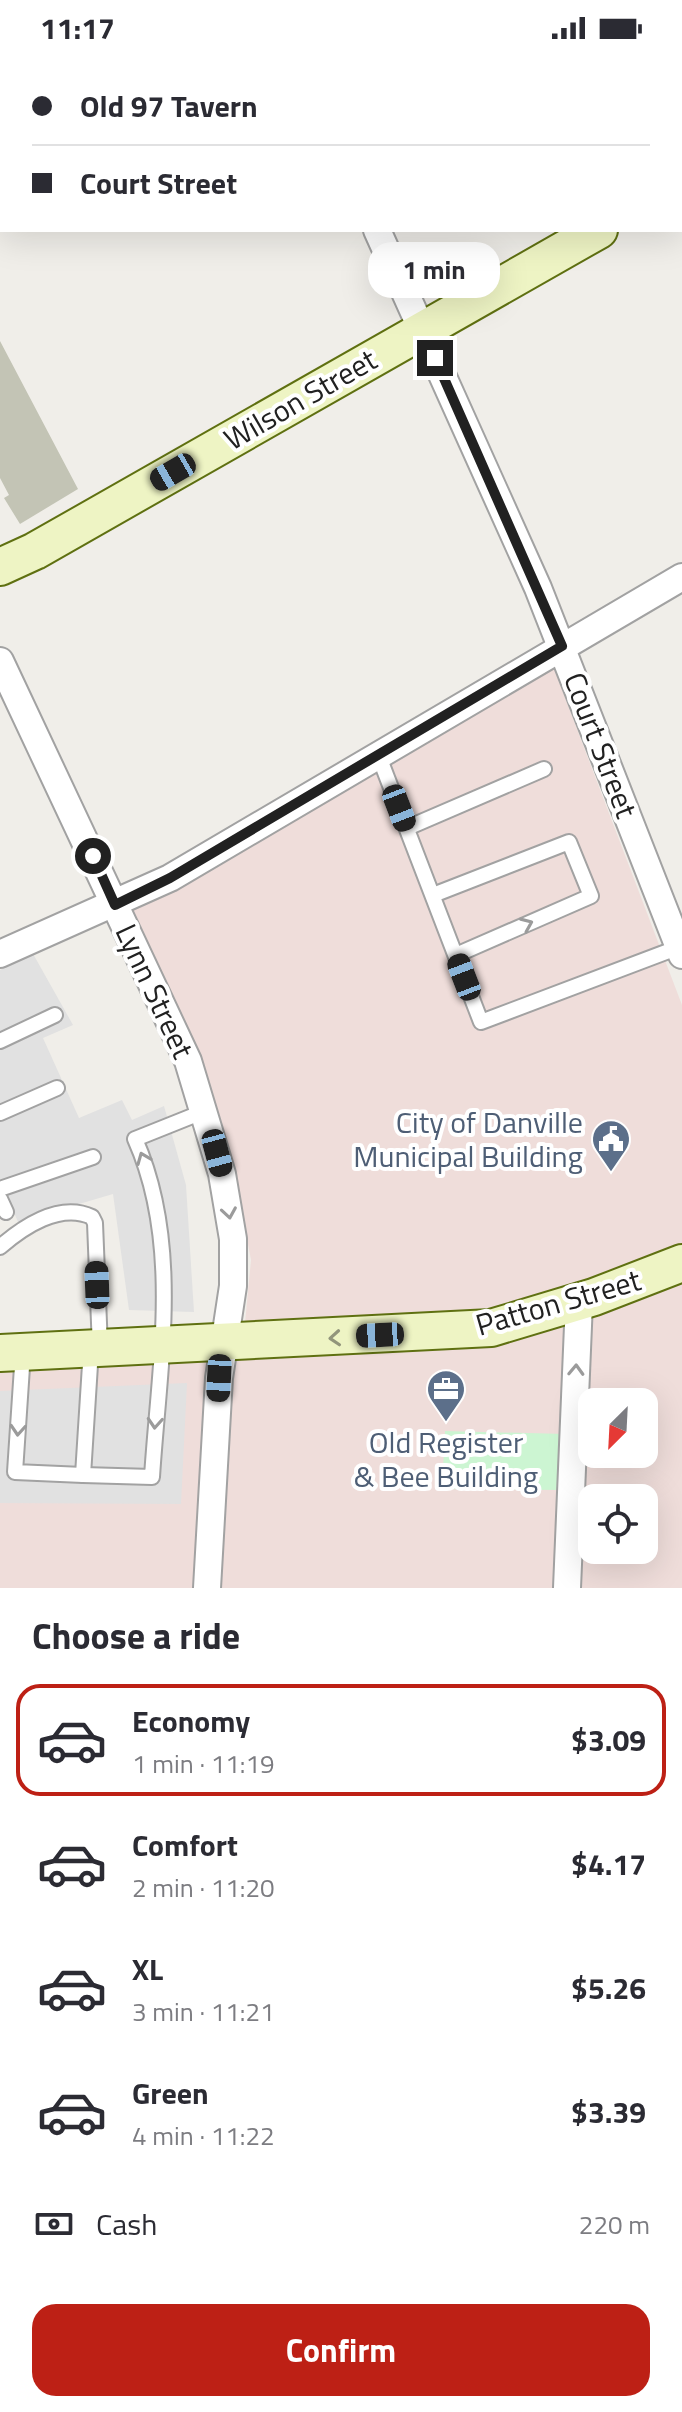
<!DOCTYPE html>
<meta charset="utf-8">
<style>
:root{--surface:#fff;--page:#f2f2f3;--text:#2b2b33;--muted:#7c7c81;--line:#e1e1e2;--accent:#bd2015}
body{margin:0;font-family:"Titillium Web",sans-serif;background:var(--page);color:var(--text);height:100vh;display:flex;flex-direction:column;font-size:30px;white-space:nowrap}
*{box-sizing:border-box;margin:0}
p{font-size:26px;color:var(--muted)}
.icon{flex:none;width:44px;height:44px;fill:none;stroke:currentColor;stroke-width:2;stroke-linecap:round;stroke-linejoin:round}
.map{position:relative;height:1532px;overflow:hidden}
.drawer{display:flex;flex-direction:column;background:var(--surface);flex:1}
.drawer>*{flex:none}
.top-card{position:absolute;left:0px;top:0px;width:682px;height:176px;box-shadow:0 8px 32px #0002;display:grid;align-content:center;height:176px;padding:0 32px;background:var(--surface)}
.needle{width:52px;rotate:204deg}
.controls{position:absolute;left:578px;top:1332px;display:grid;gap:16px}
.controls a{display:grid;place-items:center;width:80px;height:80px;border-radius:16px;background:var(--surface);box-shadow:0 8px 32px #0002;font-size:40px}
.end{position:absolute;width:36px;height:36px;margin:-18px;border:10px solid #212121;background:#fff;box-shadow:0 0 0 4px #fff}
.from{border-radius:50%}
.bubble{position:absolute;height:56px;border-radius:24px;background:var(--surface);box-shadow:0 8px 32px #0002;font-size:26px;font-weight:700;line-height:56px;text-align:center}
.car{position:absolute;width:24px;height:48px;margin:-24px -12px;border-radius:10px;box-shadow:0 0 6px 2px #0007;background:linear-gradient(#222 24%,#8ab4d8 0 40%,#222 0 76%,#8ab4d8 0 86%,#222 0)}
.top-card b{display:flex;align-items:center;gap:28px;height:76px;font-size:30px}
.top-card b+b{border-top:2px solid var(--line)}
.top-card i{width:20px;height:20px;background:var(--text)}
ul{padding:0;list-style:none}
li{display:flex;align-items:center;gap:24px;height:112px;margin:0 16px 12px;padding:0 16px;border:4px solid transparent;border-radius:24px}
li div{flex:1}
li b{display:block;font-size:30px}
li em{font-style:normal;font-weight:700}
li.selected{border-color:var(--accent)}
li>.icon{width:72px;height:72px;stroke-width:1.5}
h2{padding:0 32px;font-size:36px;line-height:96px}
.pay{display:flex;align-items:center;gap:20px;height:88px;padding:0 32px;font-size:30px}
.pay p{margin-inline-start:auto}
.primary-button{display:flex;gap:16px;margin-top:auto;padding:16px 32px}
.primary-button a{flex:1;height:92px;border-radius:24px;background:var(--accent);color:#fff;font-size:32px;font-weight:700;line-height:92px;text-align:center}
.status{display:flex;justify-content:space-between;align-items:center;height:56px;padding:0 40px;background:var(--surface);direction:ltr}
.status svg{height:22px;fill:currentColor}
.map>svg:first-child{display:block}
.commercial{fill:#efddda;fill-rule:evenodd}
.construction{fill:#c3c4b5}
.park{fill:#ccf5d2}
.parking{fill:#e1e1e1}
.lines{fill:none;stroke-linecap:round;stroke-linejoin:round}
.lane-casing{stroke:#a2a2a2;stroke-width:18}
.street-casing{stroke:#a2a2a2;stroke-width:30}
.secondary-casing{stroke:#5f7011;stroke-width:40}
.lane{stroke:#fff;stroke-width:14}
.street{stroke:#fff;stroke-width:26}
.secondary{stroke:#eef4c4;stroke-width:36}
.oneway{stroke:#9b9b9b}
.oneway2{stroke:#92957b}
.route{stroke:#212121;stroke-width:10}
.labels{text-anchor:middle;dominant-baseline:central;stroke-width:8;stroke-linejoin:round;paint-order:stroke}
.street-label{font-size:30px;fill:#212121;stroke:#fff}
.service-label{font-size:30px;fill:#4e5e75;stroke:#fff;text-anchor:end}
</style>
<div class="status"><b>11:17</b><svg viewBox="0 0 49 12"><path d="M0 12V9h3v3zM5 12V6h3v6zM10 12V3h3v9zM15 12V0h3v12zM26 1h20v11H26zM47 4h2v5h-2z"/></svg></div>
<div class="map">
<svg width="682" height="1532" viewBox="0 0 682 1532">
<rect width="100%" height="100%" fill="#f0eee9"/>
<g class="commercial">
<polygon points="553,610 682,949 682,1191 551,1237 491,1252 245,1267 251,1204 236,1124 205,1026 133,854"/>
<path d="M682,1206V1532H207L226,1287L486,1273ZM592,1346H644V1398H592ZM592,1442H644V1494H592Z"/>
<polygon points="207,1301 194,1532 0,1532 0,1312"/>
</g>
<polygon class="construction" points="0,285 78,433 20,468 4,442 9,439 0,422"/>
<polygon class="park" points="445,1375 565,1378 563,1434 442,1433"/>
<g class="parking">
<polygon points="32,896 73,969 43,982 79,1062 122,1044 132,1064 164,1050 186,1129 194,1256 129,1254 113,1138 18,1166 0,1123 0,914"/>
<polygon points="187,1327 181,1448 0,1447 0,1335"/>
</g>
<g class="lines">
<g class="lane-casing">
<g id="lane">
<polyline points="378,698 481,966 682,890"/>
<polyline points="407,772 544,713"/>
<polyline points="433,839 569,786 591,840 456,899"/>
<polyline points="0,985 55,959"/>
<polyline points="0,1057 57,1032"/>
<polyline points="0,1133 93,1101"/>
<polyline points="0,1143 6,1156"/>
<path d="M0,1191C23,1171 60,1146 92,1161L95,1167L100,1292"/>
<polyline points="23,1296 15,1416 83,1419 91,1293"/>
<path d="M83,1419L152,1421C159,1310 182,1188 135,1083L205,1055"/>
</g>
</g>
<g class="street-casing">
<g id="street">
<polyline points="299,0 300,2"/>
<polyline points="160,2 163,0"/>
<polyline points="0,90 2,89"/>
<polyline points="377,174 538,532 682,899"/>
<polyline points="0,605 188,1005 222,1118 233,1183 233,1230 219,1322 207,1532"/>
<polyline points="0,898 170,822 682,521"/>
<polyline points="567,1532 579,1246"/>
</g>
</g>
<g class="secondary-casing">
<g id="secondary">
<polyline points="680,128 682,127"/>
<polyline points="0,511 35,495 599,174"/>
<polyline points="0,1297 491,1272 594,1241 682,1207"/>
</g>
</g>
<use href="#lane" class="lane"/>
<use href="#street" class="street"/>
<use href="#secondary" class="secondary"/>
</g>
<defs><path id="oneway-chevron" d="M-2-3.5L2.5 0L-2 3.5" fill="none" stroke-width="1.6" stroke-linecap="round" stroke-linejoin="round" transform="scale(2)"/></defs>
<g class="oneway">
<use href="#oneway-chevron" transform="translate(527 868) rotate(-23)"/>
<use href="#oneway-chevron" transform="translate(143 1102) rotate(-112)"/>
<use href="#oneway-chevron" transform="translate(229 1157) rotate(81)"/>
<use href="#oneway-chevron" transform="translate(576 1314) rotate(-88)"/>
<use href="#oneway-chevron" transform="translate(155 1367) rotate(94)"/>
<use href="#oneway-chevron" transform="translate(18 1374) rotate(94)"/>
</g>
<use class="oneway2" href="#oneway-chevron" transform="translate(335 1282) rotate(176)"/>
<g class="lines">
<polyline class="route" points="93,800 115,849 170,822 562,590 435,302"/>
</g>
<defs>
<g id="civic-pin" transform="scale(2)"><path d="M0 17L-7.5 6A9.5 9.5 0 1 1 7.5 6Z" fill="#5c6f8a" stroke="#fff"/><path d="M-.6-6.5H3V-4.5H.6V-3L4-1V1h2V6H-6V1h2V-1L-.6-3ZM-1.2 2.5V6h2.4V2.5Z" fill="#fff"/></g>
<g id="office-pin" transform="scale(2)"><path d="M0 17L-7.5 6A9.5 9.5 0 1 1 7.5 6Z" fill="#5c6f8a" stroke="#fff"/><path d="M-6-3h4V-5.5h4V-3h4V5H-6ZM-1-4.5V-3h2v-1.5ZM-6 0V1H6V0Z" fill="#fff"/></g>
</defs>
<g fill-rule="evenodd">
<use href="#civic-pin" x="611" y="1083"/>
<use href="#office-pin" x="446" y="1333"/>
</g>
<g class="labels">
<g class="street-label">
<text transform="translate(300 343) rotate(-30)">Wilson Street</text>
<text transform="translate(601 689) rotate(69)">Court Street</text>
<text transform="translate(155 935) rotate(65)">Lynn Street</text>
<text transform="translate(558 1246) rotate(-16)">Patton Street</text>
</g>
<g class="service-label">
<text x="583" y="1066">City of Danville<tspan x="583" dy="34">Municipal Building</tspan></text>
<text x="446" y="1386" text-anchor="middle">Old Register<tspan x="446" dy="34">&amp; Bee Building</tspan></text>
</g>
</g>
</svg>
<div class="controls">
<a><svg class="needle" viewBox="-14 -14 28 28"><path d="M0-13l5 13h-10z" fill="#e53935"/><path d="M0 13l5-13h-10z" fill="#7c7c81"/></svg></a>
<a><svg class="icon" aria-label="locate" viewBox="0 0 24 24"><circle cx="12" cy="12" r="6"/><path d="M12 2v4M12 18v4M2 12h4M18 12h4"/></svg></a>
</div>
<i class="end from" style="left:93px;top:800px"></i>
<i class="end" style="left:435px;top:302px"></i>
<div class="bubble" style="left:368px;top:186px;width:132px">1 min</div>
<i class="car" style="left:173px;top:416px;rotate:240deg"></i>
<i class="car" style="left:399px;top:752px;rotate:159deg"></i>
<i class="car" style="left:464px;top:921px;rotate:339deg"></i>
<i class="car" style="left:217px;top:1097px;rotate:165deg"></i>
<i class="car" style="left:97px;top:1229px;rotate:358deg"></i>
<i class="car" style="left:380px;top:1279px;rotate:267deg"></i>
<i class="car" style="left:219px;top:1322px;rotate:183deg"></i>
<div class="top-card">
<b><i class="from"></i>Old 97 Tavern</b>
<b><i></i>Court Street</b>
</div>
</div>
<section class="drawer">
<h2>Choose a ride</h2>
<ul>
<li class="selected"><svg class="icon" aria-label="car" viewBox="0 0 24 24"><path d="M5 17H2v-5l4-1 3-4h7l3 4 3 1v5h-3M9 17h6M6 11h13"/><circle cx="7" cy="17" r="2"/><circle cx="17" cy="17" r="2"/></svg><div><b>Economy</b><p>1 min · 11:19</p></div><em>$3.09</em></li>
<li><svg class="icon" aria-label="car" viewBox="0 0 24 24"><path d="M5 17H2v-5l4-1 3-4h7l3 4 3 1v5h-3M9 17h6M6 11h13"/><circle cx="7" cy="17" r="2"/><circle cx="17" cy="17" r="2"/></svg><div><b>Comfort</b><p>2 min · 11:20</p></div><em>$4.17</em></li>
<li><svg class="icon" aria-label="car" viewBox="0 0 24 24"><path d="M5 17H2v-5l4-1 3-4h7l3 4 3 1v5h-3M9 17h6M6 11h13"/><circle cx="7" cy="17" r="2"/><circle cx="17" cy="17" r="2"/></svg><div><b>XL</b><p>3 min · 11:21</p></div><em>$5.26</em></li>
<li><svg class="icon" aria-label="car" viewBox="0 0 24 24"><path d="M5 17H2v-5l4-1 3-4h7l3 4 3 1v5h-3M9 17h6M6 11h13"/><circle cx="7" cy="17" r="2"/><circle cx="17" cy="17" r="2"/></svg><div><b>Green</b><p>4 min · 11:22</p></div><em>$3.39</em></li>
</ul>
<div class="pay"><svg class="icon" aria-label="cash" viewBox="0 0 24 24"><path d="M3 7h18v10H3z"/><circle cx="12" cy="12" r="2"/></svg>Cash<p>220 m</p></div>
<div class="primary-button"><a>Confirm</a></div>
</section>
